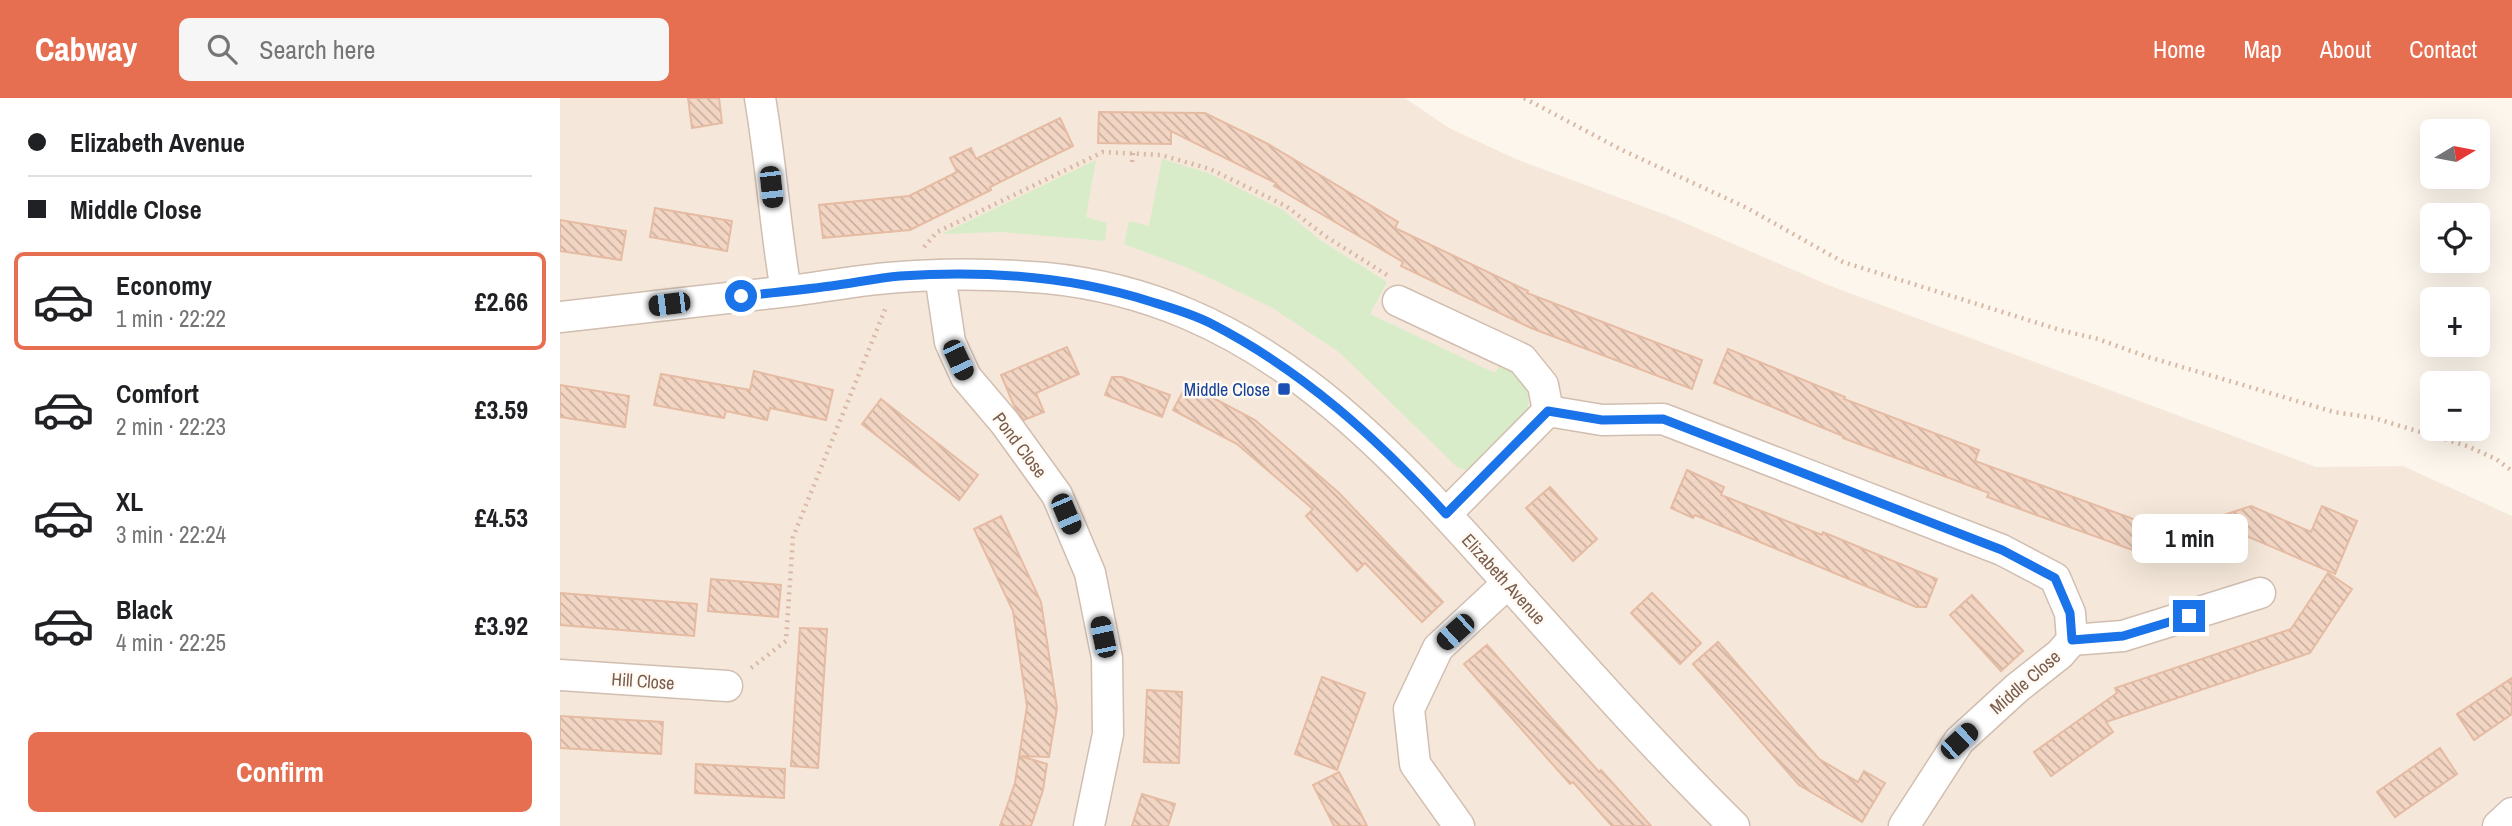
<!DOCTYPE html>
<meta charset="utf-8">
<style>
:root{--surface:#fff;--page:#f6f6f6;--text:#202124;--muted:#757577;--line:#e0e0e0;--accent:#e76f51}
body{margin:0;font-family:"Archivo Narrow",sans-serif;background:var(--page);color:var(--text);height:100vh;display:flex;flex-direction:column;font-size:26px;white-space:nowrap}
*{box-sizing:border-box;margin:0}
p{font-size:23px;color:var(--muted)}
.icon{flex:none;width:38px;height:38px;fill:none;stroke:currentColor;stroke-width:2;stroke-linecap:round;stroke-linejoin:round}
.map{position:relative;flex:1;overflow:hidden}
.sheet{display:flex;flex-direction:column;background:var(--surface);width:560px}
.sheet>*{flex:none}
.hud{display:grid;align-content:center;height:154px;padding:0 28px;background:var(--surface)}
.needle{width:46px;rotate:80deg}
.fabs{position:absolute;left:1860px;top:21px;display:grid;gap:14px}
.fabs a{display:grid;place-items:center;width:70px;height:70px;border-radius:10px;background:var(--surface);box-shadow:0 7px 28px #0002;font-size:35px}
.end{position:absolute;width:32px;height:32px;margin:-16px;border:9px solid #1a73e8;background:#fff;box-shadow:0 0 0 4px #fff}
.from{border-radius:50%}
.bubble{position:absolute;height:49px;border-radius:10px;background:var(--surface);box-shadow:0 7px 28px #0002;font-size:23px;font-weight:800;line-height:49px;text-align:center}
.car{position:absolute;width:21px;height:42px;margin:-21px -10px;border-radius:9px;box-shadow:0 0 5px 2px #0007;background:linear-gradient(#222 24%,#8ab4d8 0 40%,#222 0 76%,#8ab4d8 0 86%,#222 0)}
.hud b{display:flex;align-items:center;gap:24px;height:66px;font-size:26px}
.hud b+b{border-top:2px solid var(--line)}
.hud i{width:18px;height:18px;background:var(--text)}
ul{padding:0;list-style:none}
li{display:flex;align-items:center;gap:21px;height:98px;margin:0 14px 10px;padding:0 14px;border:4px solid transparent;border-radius:10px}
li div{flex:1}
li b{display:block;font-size:26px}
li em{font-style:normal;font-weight:800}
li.selected{border-color:var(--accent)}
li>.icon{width:63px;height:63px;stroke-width:1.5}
.action{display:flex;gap:14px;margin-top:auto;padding:14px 28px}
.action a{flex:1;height:80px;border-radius:10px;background:var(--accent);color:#fff;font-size:28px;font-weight:800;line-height:80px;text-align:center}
header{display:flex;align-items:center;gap:42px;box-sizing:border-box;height:98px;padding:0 35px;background:var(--accent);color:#fff}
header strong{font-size:33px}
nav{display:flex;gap:38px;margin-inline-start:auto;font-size:24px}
.search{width:490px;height:63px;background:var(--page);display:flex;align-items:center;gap:18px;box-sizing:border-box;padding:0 24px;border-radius:10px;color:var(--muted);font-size:26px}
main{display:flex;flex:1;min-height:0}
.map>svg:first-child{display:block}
.residential{fill:#f5e8da}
.grass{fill:#d8ecc9}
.building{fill:url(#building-back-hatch);stroke:#e6bba3;stroke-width:2}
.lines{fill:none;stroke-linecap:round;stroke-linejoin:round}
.minor-casing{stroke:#d1beb0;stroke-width:33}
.path{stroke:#d9b8a5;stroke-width:4.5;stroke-dasharray:2 5;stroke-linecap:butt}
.minor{stroke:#fff;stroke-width:30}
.route{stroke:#1a73e8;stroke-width:9}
.transit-dot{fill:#1a4fb4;stroke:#fffaf3;stroke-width:2.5}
.labels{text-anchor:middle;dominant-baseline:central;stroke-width:5;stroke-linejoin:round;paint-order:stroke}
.transit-label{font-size:18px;fill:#164399;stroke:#fffaf3;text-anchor:end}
.street-label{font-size:18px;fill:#7a5c4d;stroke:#fffaf3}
</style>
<header>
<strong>Cabway</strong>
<div class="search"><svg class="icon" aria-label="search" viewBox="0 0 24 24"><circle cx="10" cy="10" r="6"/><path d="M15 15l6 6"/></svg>Search here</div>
<nav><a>Home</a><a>Map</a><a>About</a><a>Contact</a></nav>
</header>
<main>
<section class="sheet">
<div class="hud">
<b><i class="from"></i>Elizabeth Avenue</b>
<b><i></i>Middle Close</b>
</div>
<ul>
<li class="selected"><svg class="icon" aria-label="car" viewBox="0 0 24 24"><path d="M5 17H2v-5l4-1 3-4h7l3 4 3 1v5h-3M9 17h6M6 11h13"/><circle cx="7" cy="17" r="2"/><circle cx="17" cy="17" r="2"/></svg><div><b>Economy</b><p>1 min · 22:22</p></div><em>£2.66</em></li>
<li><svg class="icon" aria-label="car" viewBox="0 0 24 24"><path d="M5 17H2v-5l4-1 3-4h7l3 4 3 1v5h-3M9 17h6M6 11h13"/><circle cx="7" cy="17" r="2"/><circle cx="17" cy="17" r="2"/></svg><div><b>Comfort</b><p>2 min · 22:23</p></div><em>£3.59</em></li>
<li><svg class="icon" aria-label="car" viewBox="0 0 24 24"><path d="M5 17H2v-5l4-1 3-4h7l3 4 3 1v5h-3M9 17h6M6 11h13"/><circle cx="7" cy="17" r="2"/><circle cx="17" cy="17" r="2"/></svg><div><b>XL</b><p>3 min · 22:24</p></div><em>£4.53</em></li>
<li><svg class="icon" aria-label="car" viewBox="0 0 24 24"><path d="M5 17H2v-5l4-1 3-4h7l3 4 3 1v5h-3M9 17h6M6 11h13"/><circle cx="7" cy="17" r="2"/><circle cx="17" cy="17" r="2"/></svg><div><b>Black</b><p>4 min · 22:25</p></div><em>£3.92</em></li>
</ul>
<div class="action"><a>Confirm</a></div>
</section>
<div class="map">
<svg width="1952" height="728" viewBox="0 0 1952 728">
<defs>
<pattern id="building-back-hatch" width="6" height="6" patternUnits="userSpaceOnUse" patternTransform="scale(1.75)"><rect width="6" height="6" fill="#f3d5c3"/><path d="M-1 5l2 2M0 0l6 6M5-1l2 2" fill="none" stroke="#cab0a1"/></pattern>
</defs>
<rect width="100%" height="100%" fill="#fdf6ec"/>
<polygon class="residential" points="0,0 845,0 889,30 958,62 1109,118 1268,187 1756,369 1843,368 1952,418 1952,728 0,728"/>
<g class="grass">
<path d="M602,61L648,75L723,112L760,142L827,184L810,216L935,275L942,262C962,273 974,292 966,316L914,368L905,372L897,369L779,254L711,209L628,170L564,146L569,123L589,128Z"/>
<polygon points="536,62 526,119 547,125 545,143 442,134 382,136"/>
</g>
<g class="building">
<polygon points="128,0 159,0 162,25 132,30"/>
<polygon points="539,14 645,15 708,46 838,124 835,130 968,193 967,195 1142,262 1132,291 971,230 841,168 843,164 714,88 716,85 611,33 611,46 538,45"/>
<polygon points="500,20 513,48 430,89 431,92 350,132 263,140 259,107 349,98 397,74 390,60 411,50 416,61"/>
<polygon points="95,110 172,123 167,153 90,139"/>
<polygon points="0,122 66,133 61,162 0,153"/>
<polygon points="507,249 519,276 476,295 484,314 464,322 455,310 441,277"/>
<polygon points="1168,251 1285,299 1284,301 1419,352 1415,363 1587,426 1578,454 1427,399 1429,395 1283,340 1283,338 1154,285"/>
<polygon points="194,273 273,292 266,322 210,310 207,322 166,313 164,320 94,307 101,276 190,292"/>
<polygon points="552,279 562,279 610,297 602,319 545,297"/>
<polygon points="627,286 695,322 779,395 883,504 862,524 805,465 797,473 746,418 753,411 677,346 613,312"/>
<polygon points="0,287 69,298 65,329 0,319"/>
<polygon points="321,301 418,377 399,402 302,326"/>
<polygon points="1127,372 1164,389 1161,397 1262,437 1263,434 1377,481 1366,509 1356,509 1135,417 1133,420 1111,410"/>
<polygon points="990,389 1037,441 1013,463 966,410"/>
<polygon points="1691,408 1751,434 1762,408 1797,423 1775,476 1689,439 1615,464 1606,436"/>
<polygon points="441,418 481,504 497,610 489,659 460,658 487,666 483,692 471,728 440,728 455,685 467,608 453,513 414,431"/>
<polygon points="1768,475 1792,491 1750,555 1546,624 1553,634 1491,678 1474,654 1557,595 1555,590 1731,531"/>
<polygon points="151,481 221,487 218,519 148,513"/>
<polygon points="0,495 137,506 134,538 0,527"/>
<polygon points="1092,495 1141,545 1120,566 1071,515"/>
<polygon points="1412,497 1463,553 1441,573 1390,517"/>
<polygon points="240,530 267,531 258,670 231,668"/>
<polygon points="1158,544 1259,661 1298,684 1304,673 1325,685 1302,724 1239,687 1133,566"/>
<polygon points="927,547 1039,674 1041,672 1091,728 1052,728 1013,684 1010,686 904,566"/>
<polygon points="762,579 805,595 777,672 735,656"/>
<polygon points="1952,580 1952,616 1914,642 1897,616"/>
<polygon points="587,592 622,594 619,665 584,664"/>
<polygon points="0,618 103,624 101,656 0,650"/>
<polygon points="1880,650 1897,676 1835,719 1817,694"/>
<polygon points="136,666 225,671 224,700 135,695"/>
<polygon points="779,674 797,708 807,728 774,728 753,687"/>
<polygon points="582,696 615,706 608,728 572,728"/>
</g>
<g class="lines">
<g class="minor-casing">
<g id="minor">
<path d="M200,0C211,64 215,129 226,193"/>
<polyline points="380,177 390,244 406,279 445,325 497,397 530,475 547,560 548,636 529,728"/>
<polyline points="838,203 962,261 983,287 988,313"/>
<path d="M0,219C76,210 153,202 229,193C266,189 303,181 340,179C388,175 438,176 486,180C702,201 830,353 964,503C1033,580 1101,656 1174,728"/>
<polyline points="886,416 988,313 1042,322 1103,321 1442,452 1495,480 1510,515 1512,542 1500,556 1457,590 1399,643 1344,728"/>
<polyline points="1512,542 1563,538 1700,495"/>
<polyline points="0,577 167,588"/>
<polyline points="899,728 855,666 849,611 878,550 948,485"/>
<polyline points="1938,728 1952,715"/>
</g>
</g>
<g class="path">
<polyline points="964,0 1062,52 1187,110 1283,164 1500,232 1538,241 1585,258 1774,314 1814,320 1907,348 1936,361 1952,373"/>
<polyline points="572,64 573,55"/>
<polyline points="364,149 377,134 543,54 601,57 650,71 726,108 765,138 827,177"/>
<polyline points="191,570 226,543 233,439 326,209"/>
</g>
<use href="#minor" class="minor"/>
</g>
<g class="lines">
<path class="route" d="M181,198C211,195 241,192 271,188C294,185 317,180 340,178C425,172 510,178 592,204C612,210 633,216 652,226C743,273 817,340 886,416L988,313L1042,322L1103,321L1442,452L1495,480L1510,515L1512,542L1563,538L1629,518"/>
</g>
<rect class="transit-dot" x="717" y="284" width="14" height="14" rx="3.5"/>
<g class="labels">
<g class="transit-label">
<text x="710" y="291">Middle Close</text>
</g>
<g class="street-label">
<text transform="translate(460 347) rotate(53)">Pond Close</text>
<text transform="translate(944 481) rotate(48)">Elizabeth Avenue</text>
<text transform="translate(83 583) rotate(4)">Hill Close</text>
<text transform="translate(1465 584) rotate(-41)">Middle Close</text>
</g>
</g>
</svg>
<div class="fabs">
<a><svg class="needle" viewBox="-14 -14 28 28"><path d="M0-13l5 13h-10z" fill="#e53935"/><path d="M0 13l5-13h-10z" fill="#757577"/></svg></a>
<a><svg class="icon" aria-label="locate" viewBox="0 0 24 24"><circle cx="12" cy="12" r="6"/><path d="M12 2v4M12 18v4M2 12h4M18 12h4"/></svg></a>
<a>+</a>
<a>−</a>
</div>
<i class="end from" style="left:181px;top:198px"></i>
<i class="end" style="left:1629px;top:518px"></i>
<div class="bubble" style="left:1572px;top:416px;width:116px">1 min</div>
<i class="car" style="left:211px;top:89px;rotate:174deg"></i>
<i class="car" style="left:109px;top:206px;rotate:263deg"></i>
<i class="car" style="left:398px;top:262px;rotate:155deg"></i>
<i class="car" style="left:506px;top:416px;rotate:157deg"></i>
<i class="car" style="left:895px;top:534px;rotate:228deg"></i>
<i class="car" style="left:543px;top:539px;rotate:348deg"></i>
<i class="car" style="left:1399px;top:643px;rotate:47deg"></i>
</div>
</main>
